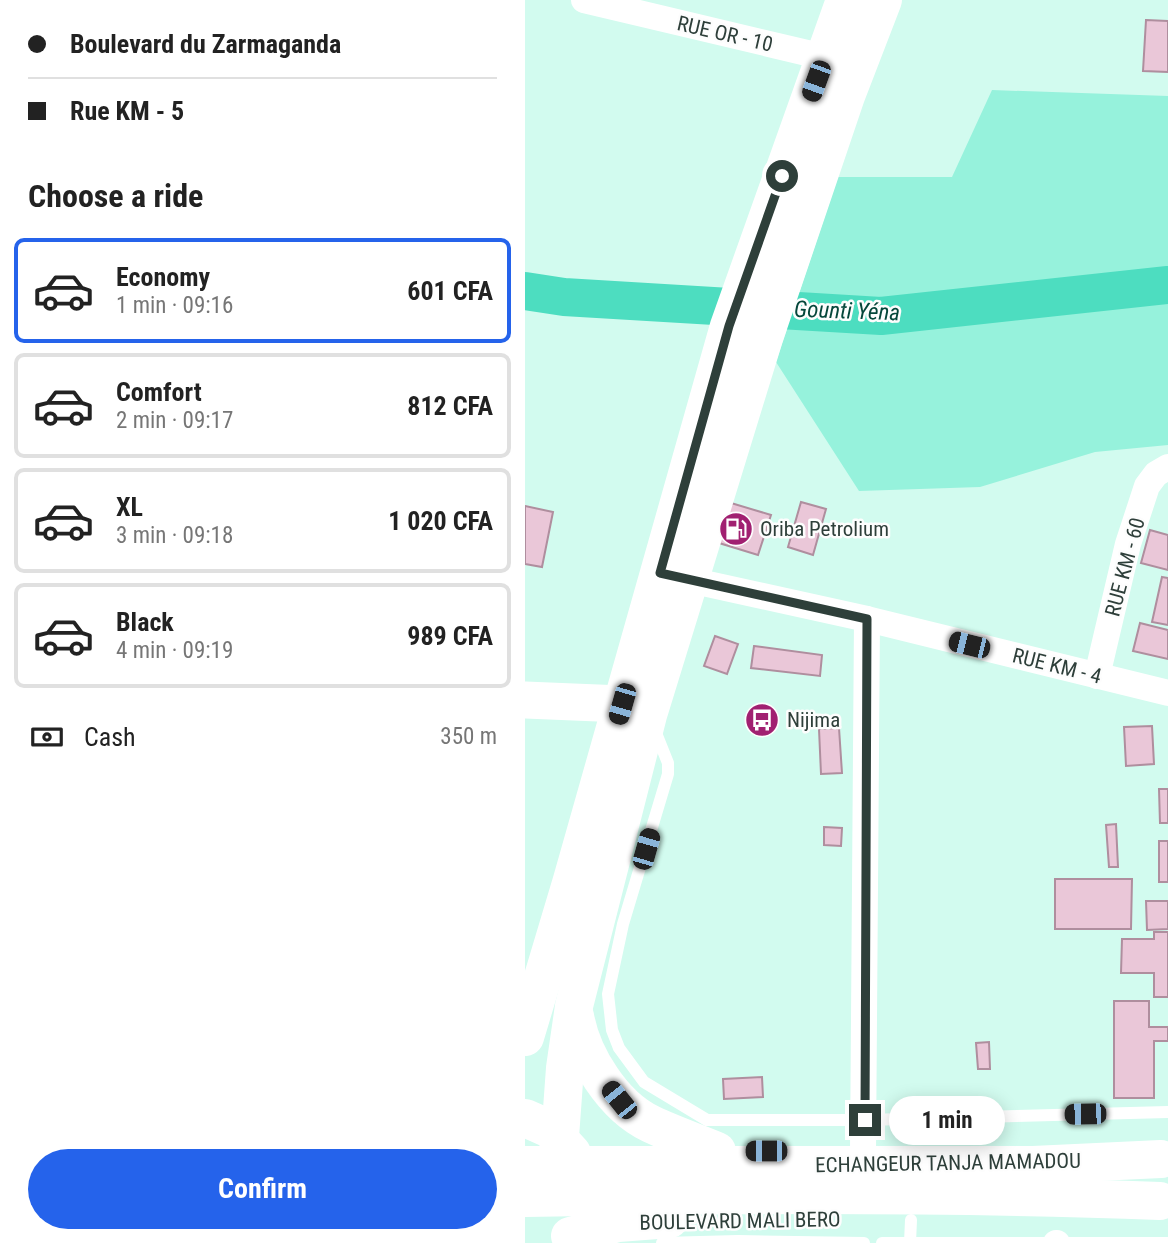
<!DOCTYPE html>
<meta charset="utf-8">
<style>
:root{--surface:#fff;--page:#f6f6f6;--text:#222;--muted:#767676;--line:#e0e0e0;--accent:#2563eb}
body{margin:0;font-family:"Roboto Condensed",sans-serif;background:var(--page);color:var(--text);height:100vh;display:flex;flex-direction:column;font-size:26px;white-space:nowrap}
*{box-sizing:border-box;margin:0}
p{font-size:23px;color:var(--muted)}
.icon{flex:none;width:38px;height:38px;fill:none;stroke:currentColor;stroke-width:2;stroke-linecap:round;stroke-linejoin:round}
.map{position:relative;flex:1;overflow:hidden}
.details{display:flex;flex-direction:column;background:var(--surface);width:525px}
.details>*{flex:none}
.banner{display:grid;align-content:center;height:154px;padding:0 28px;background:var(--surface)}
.end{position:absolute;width:32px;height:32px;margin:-16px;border:9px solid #2e3f3a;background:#fff;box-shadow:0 0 0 4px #fff}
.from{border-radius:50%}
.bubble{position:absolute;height:49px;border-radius:24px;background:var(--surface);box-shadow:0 4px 18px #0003;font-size:23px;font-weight:700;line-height:49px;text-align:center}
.car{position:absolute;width:21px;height:42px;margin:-21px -10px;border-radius:9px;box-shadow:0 0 5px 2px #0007;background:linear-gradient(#222 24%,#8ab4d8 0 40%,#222 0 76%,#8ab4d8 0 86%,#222 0)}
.banner b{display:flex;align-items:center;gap:24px;height:66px;font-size:26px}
.banner b+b{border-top:2px solid var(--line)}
.banner i{width:18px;height:18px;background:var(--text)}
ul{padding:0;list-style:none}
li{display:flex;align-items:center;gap:21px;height:105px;margin:0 14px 10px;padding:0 14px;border:4px solid var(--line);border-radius:10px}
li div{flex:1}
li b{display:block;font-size:26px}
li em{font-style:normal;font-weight:700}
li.on{border-color:var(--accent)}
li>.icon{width:63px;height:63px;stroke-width:1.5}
h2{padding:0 28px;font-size:32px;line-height:84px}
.pay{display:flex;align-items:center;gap:18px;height:77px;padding:0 28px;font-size:26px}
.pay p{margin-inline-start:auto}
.action{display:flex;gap:14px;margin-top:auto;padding:14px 28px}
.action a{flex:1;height:80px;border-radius:42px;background:var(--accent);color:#fff;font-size:28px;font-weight:700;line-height:80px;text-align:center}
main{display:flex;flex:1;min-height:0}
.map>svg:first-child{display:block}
.green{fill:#96f2dc}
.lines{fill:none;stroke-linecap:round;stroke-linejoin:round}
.river{stroke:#4dddc0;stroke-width:38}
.building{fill:#eac7d8;stroke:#af8e9e;stroke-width:2}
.lane{stroke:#fff;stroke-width:12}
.street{stroke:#fff;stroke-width:26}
.secondary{stroke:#fff;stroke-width:37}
.primary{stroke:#fff;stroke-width:38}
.route{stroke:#2e3f3a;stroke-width:9}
.labels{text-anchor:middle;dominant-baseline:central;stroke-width:5;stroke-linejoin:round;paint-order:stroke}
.street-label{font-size:21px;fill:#2e3f3a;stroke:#fdfdfd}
.poi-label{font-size:21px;fill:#2e3f3a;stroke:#fdfdfd;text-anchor:start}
.water-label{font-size:23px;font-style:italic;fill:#05473b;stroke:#fdfdfd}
</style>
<main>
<section class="details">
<div class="banner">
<b><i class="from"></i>Boulevard du Zarmaganda</b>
<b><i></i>Rue KM - 5</b>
</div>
<h2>Choose a ride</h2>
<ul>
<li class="on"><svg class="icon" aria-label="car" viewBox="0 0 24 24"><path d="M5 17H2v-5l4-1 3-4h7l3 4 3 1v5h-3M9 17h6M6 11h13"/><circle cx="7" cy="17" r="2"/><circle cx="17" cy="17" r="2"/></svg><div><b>Economy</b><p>1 min · 09:16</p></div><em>601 CFA</em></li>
<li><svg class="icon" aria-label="car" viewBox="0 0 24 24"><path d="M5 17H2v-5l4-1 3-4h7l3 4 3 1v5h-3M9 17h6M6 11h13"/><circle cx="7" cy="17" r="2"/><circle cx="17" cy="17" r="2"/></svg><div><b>Comfort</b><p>2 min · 09:17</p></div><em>812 CFA</em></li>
<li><svg class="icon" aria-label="car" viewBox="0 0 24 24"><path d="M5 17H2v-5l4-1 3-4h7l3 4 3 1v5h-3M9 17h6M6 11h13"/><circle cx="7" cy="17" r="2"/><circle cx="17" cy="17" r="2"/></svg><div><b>XL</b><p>3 min · 09:18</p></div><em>1 020 CFA</em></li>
<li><svg class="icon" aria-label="car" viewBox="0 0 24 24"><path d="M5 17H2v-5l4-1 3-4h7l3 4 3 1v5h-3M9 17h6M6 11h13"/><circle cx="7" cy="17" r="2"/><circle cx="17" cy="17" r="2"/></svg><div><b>Black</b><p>4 min · 09:19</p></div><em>989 CFA</em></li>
</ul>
<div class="pay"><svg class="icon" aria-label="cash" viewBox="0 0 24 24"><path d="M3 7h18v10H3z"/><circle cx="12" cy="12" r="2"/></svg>Cash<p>350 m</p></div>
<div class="action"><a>Confirm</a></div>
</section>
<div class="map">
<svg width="643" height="1243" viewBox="0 0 643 1243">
<rect width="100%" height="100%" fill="#d2fbef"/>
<polygon class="green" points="467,90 643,96 643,445 570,452 455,487 334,491 251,362 313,177 427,177"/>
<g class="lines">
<polyline class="river" points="0,291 39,297 356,316 643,285"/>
</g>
<g class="building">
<polygon points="621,20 643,21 643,72 618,71"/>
<polygon points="276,502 301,509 288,555 263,547"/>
<polygon points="206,503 246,515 233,555 194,543"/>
<polygon points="0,506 28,512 17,567 0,564"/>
<polygon points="625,530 643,535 643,570 616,563"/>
<polygon points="637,577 643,578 643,625 627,622"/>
<polygon points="615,623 643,630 643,659 608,651"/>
<polygon points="190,636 213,644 202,674 179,666"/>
<polygon points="229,646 297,655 295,676 226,668"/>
<polygon points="627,726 629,764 601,766 599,727"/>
<polygon points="314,728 317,773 296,774 294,729"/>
<polygon points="634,789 643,789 643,823 635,823"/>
<polygon points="591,824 593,867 584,867 581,825"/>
<polygon points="299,827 317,828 316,846 299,845"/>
<rect x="634" y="841" width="9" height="41"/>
<polygon points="530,879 607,879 606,929 530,929"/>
<polygon points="621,901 643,901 643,929 622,930"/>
<polygon points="629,932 643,932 643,997 629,997 629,973 596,973 597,939 629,939"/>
<polygon points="589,1001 624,1001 624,1027 643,1027 643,1041 629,1041 629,1098 589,1098"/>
<polygon points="464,1042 465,1069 453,1069 451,1043"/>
<polygon points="237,1077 238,1097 199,1099 198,1079"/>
</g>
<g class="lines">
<g class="lane">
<polyline points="129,728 143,763 143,774 98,924 83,994 87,1030 94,1048 119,1082 182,1120 340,1120 643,1112"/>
<polyline points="137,1243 213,1241 339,1243"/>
<polyline points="357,1243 643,1243"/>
<polyline points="385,1243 386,1220"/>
</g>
<g class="street">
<polyline points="59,0 299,57"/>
<polyline points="151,577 342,619 643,693"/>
<polyline points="572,676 603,544 622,486 631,474 643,467"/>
<polyline points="338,1152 342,619"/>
<polyline points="531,1243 532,1243"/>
</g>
<polyline class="secondary" points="0,700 97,704"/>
<g class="primary">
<path d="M50,1016C57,1056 88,1106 126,1124C147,1134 170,1142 192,1151"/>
<polyline points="0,1037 47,880 204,326 320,0"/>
<polyline points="0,1118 25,1129 47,1153"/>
<polyline points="35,1137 40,1068 49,1006 123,715 239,338 321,96 358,0"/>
<polyline points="0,1165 508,1165 636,1159"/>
<path d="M0,1198C212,1194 424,1193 635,1201"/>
<polyline points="45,1236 93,1223 145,1219"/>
</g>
</g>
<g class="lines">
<polyline class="route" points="257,176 204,326 135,573 342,619 340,1120"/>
</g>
<defs>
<g id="fuel-disc" transform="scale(1.75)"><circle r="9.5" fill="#a12071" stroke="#fdfdfd"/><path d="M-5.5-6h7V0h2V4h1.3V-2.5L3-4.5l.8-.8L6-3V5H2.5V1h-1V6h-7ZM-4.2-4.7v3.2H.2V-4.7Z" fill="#fff"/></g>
<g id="bus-disc" transform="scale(1.75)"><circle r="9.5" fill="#a12071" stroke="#fdfdfd"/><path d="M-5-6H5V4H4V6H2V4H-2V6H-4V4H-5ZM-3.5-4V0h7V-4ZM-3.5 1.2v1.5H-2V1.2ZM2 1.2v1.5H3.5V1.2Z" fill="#fff"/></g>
</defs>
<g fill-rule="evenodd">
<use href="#fuel-disc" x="211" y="529"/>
<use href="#bus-disc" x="237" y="720"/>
</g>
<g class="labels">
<g class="street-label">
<text transform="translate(200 34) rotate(13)">RUE OR - 10</text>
<text transform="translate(600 567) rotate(-75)">RUE KM - 60</text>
<text transform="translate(532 666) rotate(14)">RUE KM - 4</text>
<text transform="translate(423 1163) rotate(-1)">ECHANGEUR TANJA MAMADOU</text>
<text transform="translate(215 1221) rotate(-1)">BOULEVARD MALI BERO</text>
</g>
<g class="poi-label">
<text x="235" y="529">Oriba Petrolium</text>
<text x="262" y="720">Nijima</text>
</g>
<g class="water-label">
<text transform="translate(322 311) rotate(2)">Gounti Yéna</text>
</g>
</g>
</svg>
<i class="end from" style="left:257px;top:176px"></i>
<i class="end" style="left:340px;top:1120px"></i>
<div class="bubble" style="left:364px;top:1096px;width:116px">1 min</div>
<i class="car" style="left:291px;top:81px;rotate:200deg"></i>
<i class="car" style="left:444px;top:645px;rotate:284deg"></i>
<i class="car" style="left:97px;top:704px;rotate:196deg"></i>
<i class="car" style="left:121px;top:849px;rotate:16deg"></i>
<i class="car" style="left:94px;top:1100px;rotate:321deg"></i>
<i class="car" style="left:560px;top:1114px;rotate:269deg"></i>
<i class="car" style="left:241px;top:1151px;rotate:270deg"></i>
</div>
</main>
